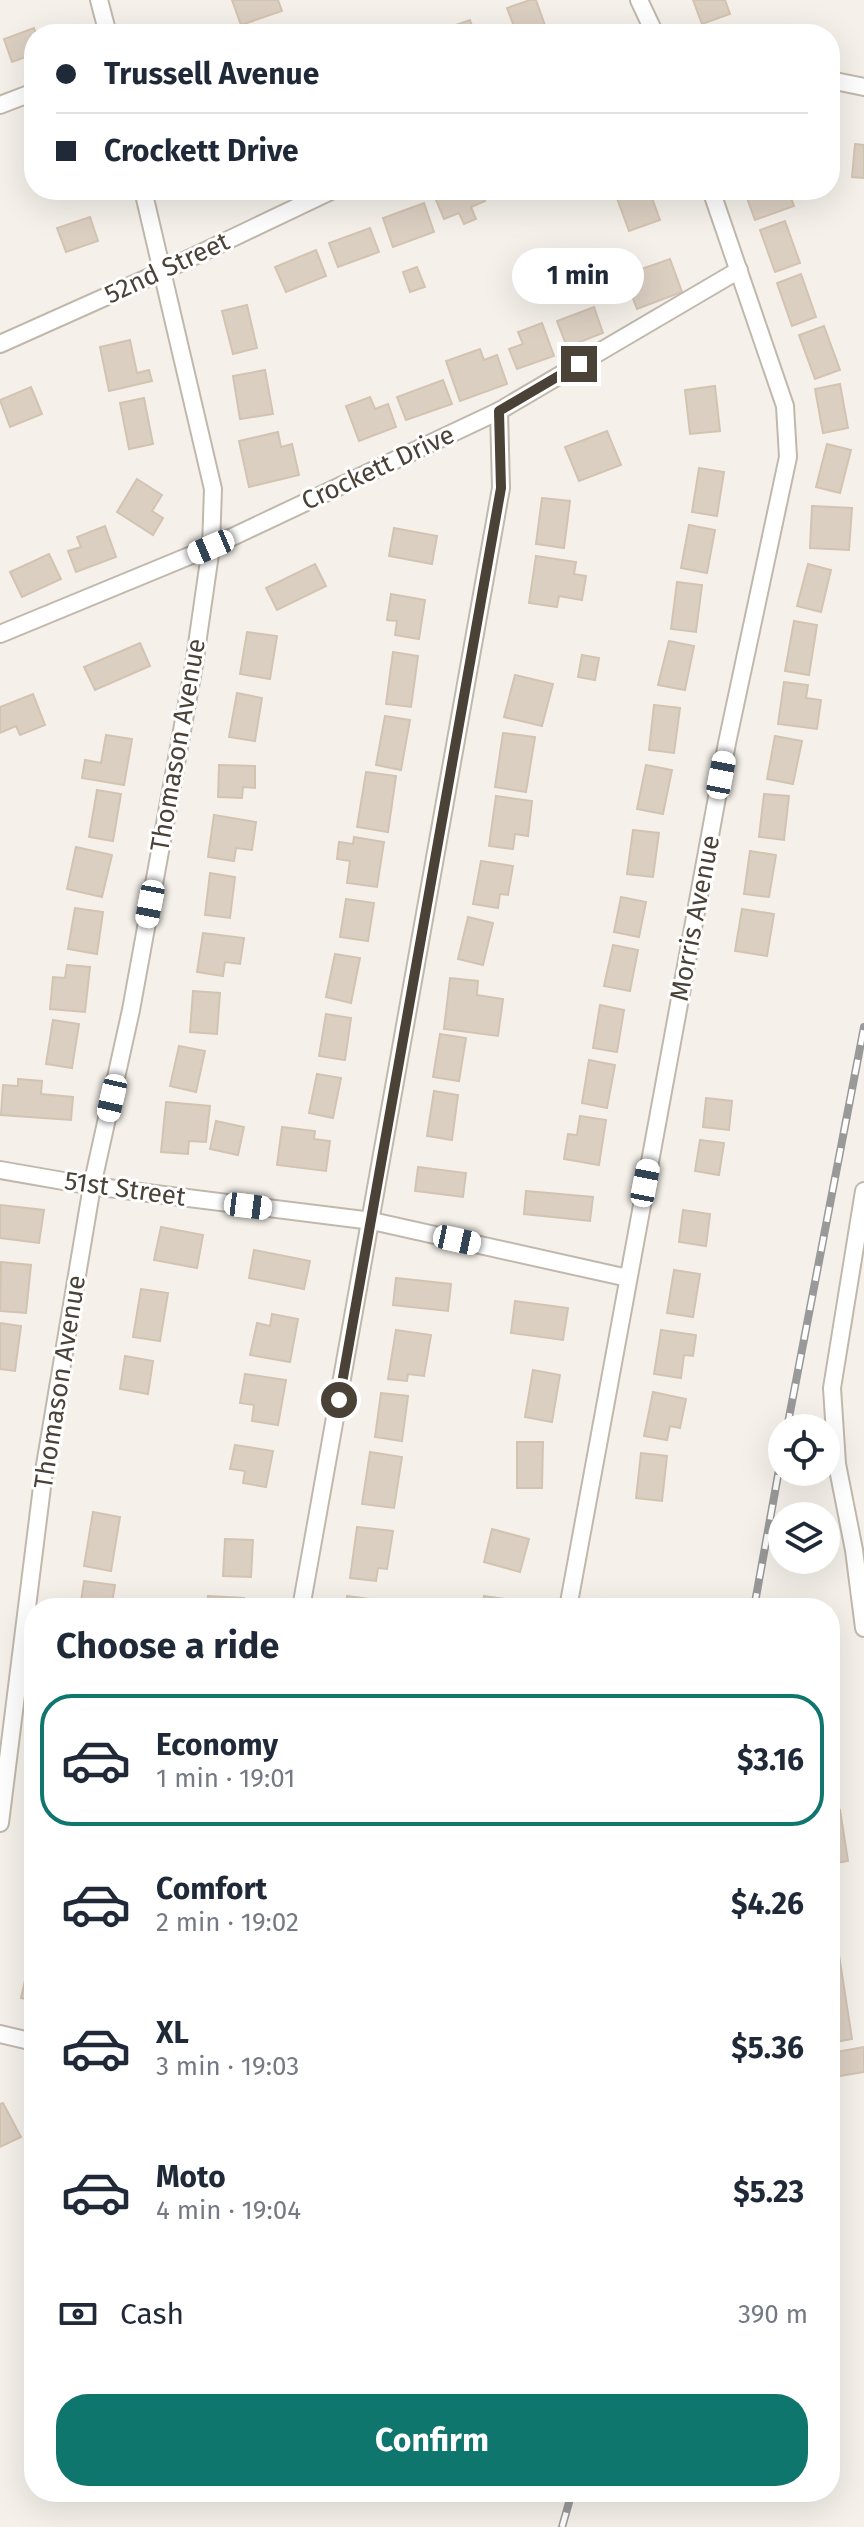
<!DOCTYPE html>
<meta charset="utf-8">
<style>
:root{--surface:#fff;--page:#f2f2f3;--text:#1f2937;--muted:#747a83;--line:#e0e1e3;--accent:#0f766e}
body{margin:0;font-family:"Fira Sans",sans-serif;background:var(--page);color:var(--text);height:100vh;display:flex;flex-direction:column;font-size:30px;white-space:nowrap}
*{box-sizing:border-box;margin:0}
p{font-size:26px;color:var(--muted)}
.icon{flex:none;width:44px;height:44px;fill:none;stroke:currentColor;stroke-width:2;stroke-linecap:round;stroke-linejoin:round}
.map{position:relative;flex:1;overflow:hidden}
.drawer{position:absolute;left:24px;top:1598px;width:816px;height:904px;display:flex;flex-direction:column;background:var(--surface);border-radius:32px;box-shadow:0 8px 32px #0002}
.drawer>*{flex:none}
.guide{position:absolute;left:24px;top:24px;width:816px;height:176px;border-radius:32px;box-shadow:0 8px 32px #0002;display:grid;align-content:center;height:176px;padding:0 32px;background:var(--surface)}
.fabs{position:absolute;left:768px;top:1414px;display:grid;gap:16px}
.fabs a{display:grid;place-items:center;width:72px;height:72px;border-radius:50%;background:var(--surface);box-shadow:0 8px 32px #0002;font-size:40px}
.end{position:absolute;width:36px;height:36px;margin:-18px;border:10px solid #4a4137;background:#fff;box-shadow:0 0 0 4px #fff}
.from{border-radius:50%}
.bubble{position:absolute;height:56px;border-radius:28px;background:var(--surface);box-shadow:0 8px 32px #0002;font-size:26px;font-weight:700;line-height:56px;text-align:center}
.car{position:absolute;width:24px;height:48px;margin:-24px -12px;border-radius:10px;box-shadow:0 0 6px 2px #0007;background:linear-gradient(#fff 24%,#345 0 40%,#fff 0 76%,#345 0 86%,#fff 0)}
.guide b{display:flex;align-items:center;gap:28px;height:76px;font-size:30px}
.guide b+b{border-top:2px solid var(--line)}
.guide i{width:20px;height:20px;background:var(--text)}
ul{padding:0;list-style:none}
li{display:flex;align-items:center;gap:24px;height:132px;margin:0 16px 12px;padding:0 16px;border:4px solid transparent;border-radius:32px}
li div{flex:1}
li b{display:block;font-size:30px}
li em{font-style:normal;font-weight:700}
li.on{border-color:var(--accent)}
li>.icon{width:72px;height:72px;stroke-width:1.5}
h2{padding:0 32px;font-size:36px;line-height:96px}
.pay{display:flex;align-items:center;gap:20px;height:88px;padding:0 32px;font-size:30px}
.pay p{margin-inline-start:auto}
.action{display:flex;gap:16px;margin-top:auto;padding:16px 32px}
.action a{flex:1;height:92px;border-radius:32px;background:var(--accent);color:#fff;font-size:32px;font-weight:700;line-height:92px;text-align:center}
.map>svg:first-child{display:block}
.building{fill:#dbcfc2;stroke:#d3c3b1;stroke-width:2}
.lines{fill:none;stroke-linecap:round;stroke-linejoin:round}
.street-casing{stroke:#c1b8ac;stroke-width:20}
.street{stroke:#fff;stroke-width:16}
.rail-casing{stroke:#999;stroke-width:8}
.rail{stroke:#fff;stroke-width:5;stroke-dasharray:15;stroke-linecap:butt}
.route{stroke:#4a4137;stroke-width:10}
.labels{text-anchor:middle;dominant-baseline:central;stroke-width:6;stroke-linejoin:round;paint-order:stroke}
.street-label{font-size:26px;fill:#4a4137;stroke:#fff}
</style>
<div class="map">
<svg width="864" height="2527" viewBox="0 0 864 2527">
<rect width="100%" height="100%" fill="#f5f1ea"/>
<g class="building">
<polygon points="232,0 278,0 282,11 241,25"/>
<polygon points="530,0 536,0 548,34 517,34 507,8"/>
<polygon points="693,0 725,0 730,14 702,24"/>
<polygon points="470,20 475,34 449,34 447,28"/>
<polygon points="34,28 36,34 34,34 34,54 12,62 4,39"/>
<polygon points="855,144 864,145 864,178 852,177"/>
<polygon points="445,190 480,190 485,201 471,207 476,219 464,224 459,213 444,219 434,195"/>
<polygon points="614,190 649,190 660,220 629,231"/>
<polygon points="744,190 788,190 794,206 755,220"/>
<polygon points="424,203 434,232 393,247 383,218"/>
<polygon points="90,217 98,241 66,252 57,228"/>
<polygon points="785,221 800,263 775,272 760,230"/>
<polygon points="370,228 379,252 338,267 329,243"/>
<polygon points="316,250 326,276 286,292 275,267"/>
<polygon points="670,259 682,292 637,309 624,275"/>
<polygon points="417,267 425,287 410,292 403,272"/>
<polygon points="801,274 816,317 792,326 777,283"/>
<polygon points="247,305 257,348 233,354 222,311"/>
<polygon points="594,307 603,333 567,347 557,321"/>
<polygon points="542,323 554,356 517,369 509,349 523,344 518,332"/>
<polygon points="824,326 840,370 815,379 799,335"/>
<polygon points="130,340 137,373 149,370 152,381 109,391 100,347"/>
<polygon points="480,349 484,360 497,355 507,384 460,401 446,361"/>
<polygon points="265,370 273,414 240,419 233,376"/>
<polygon points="443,380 452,404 406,420 397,397"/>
<polygon points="840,384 848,428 823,433 815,389"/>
<polygon points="715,386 720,431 690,434 685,390"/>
<polygon points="31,387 42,414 10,427 0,400"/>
<polygon points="370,397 375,409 388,404 396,427 359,441 346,406"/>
<polygon points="144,398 153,444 129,449 120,403"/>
<polygon points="607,431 621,465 579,481 565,447"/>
<polygon points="278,432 281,447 292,444 299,475 249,487 239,441"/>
<polygon points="827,444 851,450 840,493 816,487"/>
<polygon points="699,468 724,472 717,516 692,512"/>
<polygon points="137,479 162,495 152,511 163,518 153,535 117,512"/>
<polygon points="542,498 570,501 564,548 536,544"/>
<polygon points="812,506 852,508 849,550 810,548"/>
<polygon points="689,525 715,530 707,573 681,568"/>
<polygon points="105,526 116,557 76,572 68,551 81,547 77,537"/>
<polygon points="394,528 437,536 432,564 389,556"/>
<polygon points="49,554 61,579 22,597 10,572"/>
<polygon points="536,556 576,562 574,574 586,576 582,600 559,596 557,607 529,603"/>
<polygon points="315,564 326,586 277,610 266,588"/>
<polygon points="808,564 831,570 821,612 797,606"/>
<polygon points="677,582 702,585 696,632 671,629"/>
<polygon points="391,594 425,600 419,639 395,635 397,621 387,620"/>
<polygon points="794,621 817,625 809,675 785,671"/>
<polygon points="247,632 277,636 270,679 240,674"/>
<polygon points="669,641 694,646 685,690 658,685"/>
<polygon points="140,643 150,666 95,690 84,667"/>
<polygon points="393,652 418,656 411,707 386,704"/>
<polygon points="582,655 599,658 595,680 578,677"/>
<polygon points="515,675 553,684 542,726 504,717"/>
<polygon points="784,682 808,685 806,698 821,700 817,729 778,724"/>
<polygon points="237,693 262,698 255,741 229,737"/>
<polygon points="33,694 45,725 20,735 16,726 0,733 0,707"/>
<polygon points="654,705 680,708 674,753 649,750"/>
<polygon points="385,716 410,720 401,770 376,765"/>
<polygon points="503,733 535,737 526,792 495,787"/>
<polygon points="106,735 132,739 124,785 82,778 85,760 101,763"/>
<polygon points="775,736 802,741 793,784 767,779"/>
<polygon points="219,765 255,766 255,788 243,787 242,798 218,797"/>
<polygon points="646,765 672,770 663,814 637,809"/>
<polygon points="366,772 396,776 388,832 357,827"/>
<polygon points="97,790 121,794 113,841 89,837"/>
<polygon points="764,794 789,796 784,840 759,837"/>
<polygon points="496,796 532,801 528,836 515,834 513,849 489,846"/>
<polygon points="214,815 256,822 252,850 236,848 234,861 208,857"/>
<polygon points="633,830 659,833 653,877 627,874"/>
<polygon points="354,837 384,842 377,887 347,883 350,861 337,859 339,842 353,844"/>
<polygon points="76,847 112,855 102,897 67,889"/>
<polygon points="750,851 776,855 769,897 744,894"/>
<polygon points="481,861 513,866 508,895 500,894 498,908 473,904"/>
<polygon points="210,873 235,877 230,918 205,915"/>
<polygon points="621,897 646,902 639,937 614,932"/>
<polygon points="346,899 374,903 368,941 340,937"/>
<polygon points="75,908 103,912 97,954 68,949"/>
<polygon points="742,909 774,914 767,956 735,951"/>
<polygon points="468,917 493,923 483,965 458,959"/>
<polygon points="203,933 244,938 240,964 225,962 223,976 197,972"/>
<polygon points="613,945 638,950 630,991 604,986"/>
<polygon points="335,954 360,958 351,1003 326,997"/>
<polygon points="67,965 90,967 85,1012 50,1009 53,977 65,978"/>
<polygon points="450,978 478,981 477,995 503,999 498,1036 444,1029"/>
<polygon points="193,991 220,993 217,1034 190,1032"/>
<polygon points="600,1005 624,1010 617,1052 593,1048"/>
<polygon points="326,1014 351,1018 345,1060 319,1056"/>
<polygon points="53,1020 79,1024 72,1068 46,1064"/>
<polygon points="440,1034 466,1038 459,1081 433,1077"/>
<polygon points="179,1046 205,1051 196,1092 170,1086"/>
<polygon points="589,1060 615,1065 607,1108 582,1103"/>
<polygon points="317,1074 341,1078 333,1118 309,1113"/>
<polygon points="18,1079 42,1081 41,1094 73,1097 71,1120 1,1115 3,1085 18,1086"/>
<polygon points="434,1091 458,1095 452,1140 427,1136"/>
<polygon points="706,1098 732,1101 729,1130 703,1127"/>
<polygon points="166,1102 210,1106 206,1142 189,1141 188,1154 161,1152"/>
<polygon points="580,1116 606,1120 599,1165 564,1159 568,1134 577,1135"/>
<polygon points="216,1121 244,1127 238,1155 210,1149"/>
<polygon points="282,1127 315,1131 314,1139 330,1141 326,1171 277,1165"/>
<polygon points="700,1140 724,1143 719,1175 695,1171"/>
<polygon points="418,1167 466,1173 463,1197 415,1191"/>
<polygon points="526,1191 593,1197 590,1221 524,1214"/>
<polygon points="0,1205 44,1210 39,1243 0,1238"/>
<polygon points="683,1210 710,1214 706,1246 679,1242"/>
<polygon points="161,1227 203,1235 197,1268 154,1260"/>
<polygon points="254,1250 310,1261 304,1289 249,1278"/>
<polygon points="1,1262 31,1265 26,1313 0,1311"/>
<polygon points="674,1270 700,1274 693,1317 667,1313"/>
<polygon points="396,1278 451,1284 448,1311 393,1305"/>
<polygon points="141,1289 168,1293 160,1341 133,1337"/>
<polygon points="515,1301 568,1308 563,1340 511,1333"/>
<polygon points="272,1314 298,1319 290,1362 250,1355 257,1323 270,1326"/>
<polygon points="0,1323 21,1326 15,1371 0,1369"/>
<polygon points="396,1330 431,1335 424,1376 408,1374 407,1381 388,1379"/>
<polygon points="661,1330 696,1335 693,1356 684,1355 681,1378 654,1374"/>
<polygon points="125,1356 153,1361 148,1394 120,1389"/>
<polygon points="533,1370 560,1375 552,1422 525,1417"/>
<polygon points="245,1374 286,1380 278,1425 252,1421 254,1405 240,1403"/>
<polygon points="653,1392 686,1399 680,1428 670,1426 667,1440 644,1436"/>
<polygon points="381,1393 408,1396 402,1441 375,1437"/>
<polygon points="517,1442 543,1442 542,1488 517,1488"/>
<polygon points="235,1445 273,1451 266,1487 243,1483 245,1471 230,1469"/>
<polygon points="370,1452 402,1457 394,1508 362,1504"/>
<polygon points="641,1453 667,1456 662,1501 636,1498"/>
<polygon points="93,1512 120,1517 111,1571 84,1566"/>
<polygon points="357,1527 393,1531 387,1569 378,1568 376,1581 350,1578"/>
<polygon points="492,1529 529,1539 520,1572 484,1562"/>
<polygon points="225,1539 253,1540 251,1577 223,1576"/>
<polygon points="84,1581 115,1585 111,1608 80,1608"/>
<polygon points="208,1596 244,1598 243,1608 207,1608"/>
<polygon points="347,1596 378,1600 377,1608 346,1608"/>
<polygon points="484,1596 512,1600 511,1608 482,1608"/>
<polygon points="604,1599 648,1605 647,1608 603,1608"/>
<polygon points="840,1810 848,1861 830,1864 830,1812"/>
<polygon points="839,1955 852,2039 830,2043 830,1957"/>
<polygon points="30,1958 34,1959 34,2001 21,1998"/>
<polygon points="864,2047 864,2072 833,2077 830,2053"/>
<polygon points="32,2098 34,2099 34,2129 25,2127"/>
<polygon points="3,2103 21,2137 0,2147 0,2104"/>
</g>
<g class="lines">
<g class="street-casing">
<g id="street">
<polyline points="99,0 108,34"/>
<polyline points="639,0 655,34"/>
<polyline points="830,80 864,87"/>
<polyline points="0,105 34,92"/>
<polyline points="0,344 161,272 333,190"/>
<polyline points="0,634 211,547 499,411 739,270"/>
<polyline points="0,1170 92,1186 372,1221 628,1278"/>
<polyline points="864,1191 832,1388 837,1464 854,1550 864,1628"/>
<polyline points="301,1608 501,488 499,411"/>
<polyline points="568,1608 727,743 788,457 785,406 711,190"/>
<polyline points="0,1823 44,1471 92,1186 131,1010 194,665 211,547 213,489 143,190"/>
<polyline points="0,2034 34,2042"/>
</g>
</g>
<use href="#street" class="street"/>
<g class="rail-casing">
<g id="rail">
<polyline points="787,1428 864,1027"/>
<polyline points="754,1608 782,1453"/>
<polyline points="562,2527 572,2492"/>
</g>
</g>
<use href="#rail" class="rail"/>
</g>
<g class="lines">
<polyline class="route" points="339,1400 501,488 499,411 579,364"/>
</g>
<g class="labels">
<g class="street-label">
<text transform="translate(167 268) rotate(-25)">52nd Street</text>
<text transform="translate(378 468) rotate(-25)">Crockett Drive</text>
<text transform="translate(178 745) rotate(-80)">Thomason Avenue</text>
<text transform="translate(695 918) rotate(-79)">Morris Avenue</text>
<text transform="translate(125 1189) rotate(8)">51st Street</text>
<text transform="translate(60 1382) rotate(-81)">Thomason Avenue</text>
</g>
</g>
</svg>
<div class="fabs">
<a><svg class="icon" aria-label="locate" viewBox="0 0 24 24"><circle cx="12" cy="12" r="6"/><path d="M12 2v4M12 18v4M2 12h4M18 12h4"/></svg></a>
<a><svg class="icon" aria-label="layers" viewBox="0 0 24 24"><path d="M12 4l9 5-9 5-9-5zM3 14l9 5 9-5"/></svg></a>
</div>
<i class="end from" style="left:339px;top:1400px"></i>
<i class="end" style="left:579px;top:364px"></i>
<div class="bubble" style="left:512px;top:248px;width:132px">1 min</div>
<i class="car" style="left:211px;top:547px;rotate:247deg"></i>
<i class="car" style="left:721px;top:775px;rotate:11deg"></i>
<i class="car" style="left:150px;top:904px;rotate:191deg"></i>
<i class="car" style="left:112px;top:1098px;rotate:193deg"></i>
<i class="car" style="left:645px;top:1183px;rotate:11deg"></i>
<i class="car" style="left:248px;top:1206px;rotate:97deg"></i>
<i class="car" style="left:457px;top:1240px;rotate:102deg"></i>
<div class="guide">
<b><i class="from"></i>Trussell Avenue</b>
<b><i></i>Crockett Drive</b>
</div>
<section class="drawer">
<h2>Choose a ride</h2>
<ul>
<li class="on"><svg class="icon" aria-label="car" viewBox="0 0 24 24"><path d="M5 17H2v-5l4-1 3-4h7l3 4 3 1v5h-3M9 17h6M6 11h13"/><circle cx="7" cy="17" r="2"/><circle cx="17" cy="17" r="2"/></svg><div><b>Economy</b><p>1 min · 19:01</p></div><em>$3.16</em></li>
<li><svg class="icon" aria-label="car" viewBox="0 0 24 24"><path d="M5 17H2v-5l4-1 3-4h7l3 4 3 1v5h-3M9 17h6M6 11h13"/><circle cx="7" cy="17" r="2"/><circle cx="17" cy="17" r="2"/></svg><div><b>Comfort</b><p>2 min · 19:02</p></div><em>$4.26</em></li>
<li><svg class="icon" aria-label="car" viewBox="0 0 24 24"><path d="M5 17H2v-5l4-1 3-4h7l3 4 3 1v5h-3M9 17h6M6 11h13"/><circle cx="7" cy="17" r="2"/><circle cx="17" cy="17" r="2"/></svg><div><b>XL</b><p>3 min · 19:03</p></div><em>$5.36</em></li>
<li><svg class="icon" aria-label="car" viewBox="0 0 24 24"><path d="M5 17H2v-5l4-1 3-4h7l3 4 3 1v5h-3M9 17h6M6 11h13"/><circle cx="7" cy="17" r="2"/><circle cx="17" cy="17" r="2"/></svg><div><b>Moto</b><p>4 min · 19:04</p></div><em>$5.23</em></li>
</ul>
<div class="pay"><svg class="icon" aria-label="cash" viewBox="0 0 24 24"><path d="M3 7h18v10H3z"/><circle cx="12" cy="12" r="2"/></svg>Cash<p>390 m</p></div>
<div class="action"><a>Confirm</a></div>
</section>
</div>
